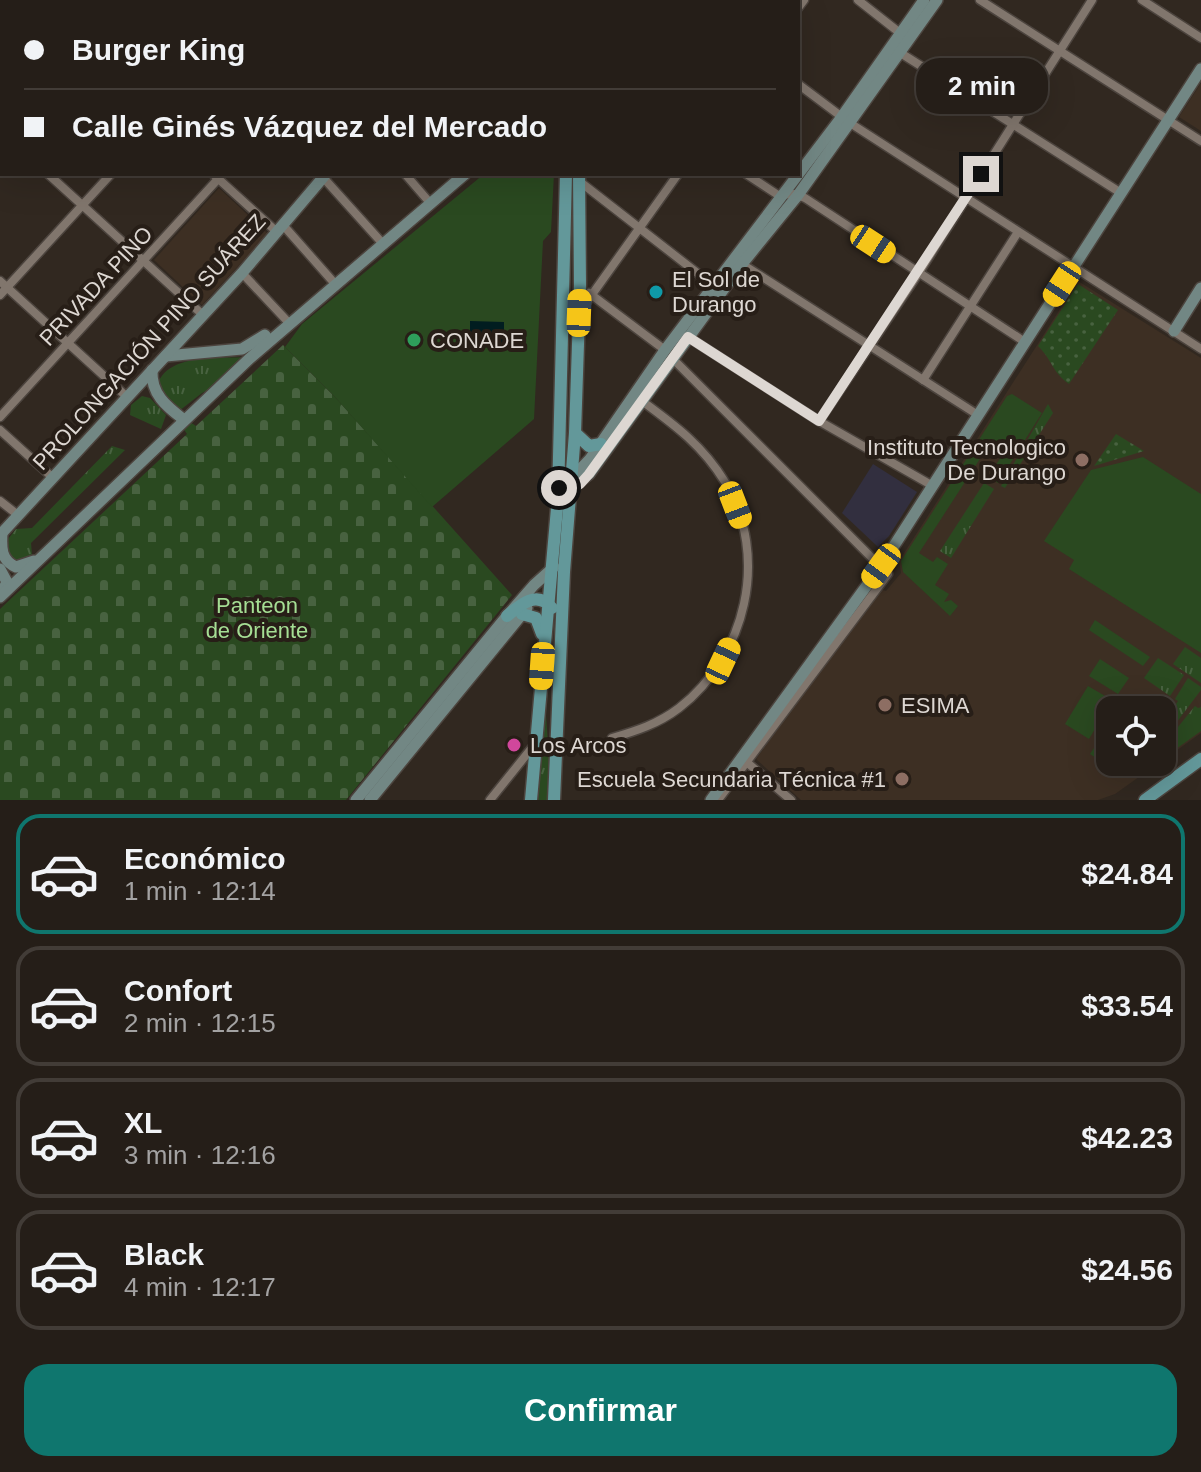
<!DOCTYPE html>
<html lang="es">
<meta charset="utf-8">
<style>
:root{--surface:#251e18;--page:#2d2721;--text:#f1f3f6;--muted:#a3a2a2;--line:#423c37;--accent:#0f766e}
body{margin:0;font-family:Helvetica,sans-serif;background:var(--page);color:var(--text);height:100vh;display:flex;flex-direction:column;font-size:30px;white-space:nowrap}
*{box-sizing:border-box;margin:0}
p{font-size:26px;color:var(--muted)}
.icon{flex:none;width:44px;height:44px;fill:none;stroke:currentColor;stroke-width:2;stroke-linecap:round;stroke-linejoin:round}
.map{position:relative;height:800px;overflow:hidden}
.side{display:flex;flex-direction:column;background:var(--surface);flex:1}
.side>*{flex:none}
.banner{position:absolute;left:0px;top:0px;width:800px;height:176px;box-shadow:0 8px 32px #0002,0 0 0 2px var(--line);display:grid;align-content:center;height:176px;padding:0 24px;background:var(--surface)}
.tools{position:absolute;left:1096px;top:696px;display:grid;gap:16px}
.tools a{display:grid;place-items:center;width:80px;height:80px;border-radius:16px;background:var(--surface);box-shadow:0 8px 32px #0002,0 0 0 2px var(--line);font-size:40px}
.end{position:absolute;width:36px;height:36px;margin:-18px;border:10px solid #ddd7d2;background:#111;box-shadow:0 0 0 4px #111}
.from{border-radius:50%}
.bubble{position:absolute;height:56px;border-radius:24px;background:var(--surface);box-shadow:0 8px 32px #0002,0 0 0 2px var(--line);font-size:26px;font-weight:600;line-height:56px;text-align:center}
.car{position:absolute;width:24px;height:48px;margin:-24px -12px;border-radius:10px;box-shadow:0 0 6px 2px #0007;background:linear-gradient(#f5c518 24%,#345 0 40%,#f5c518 0 76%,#345 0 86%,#f5c518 0)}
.banner b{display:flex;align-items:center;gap:28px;height:76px;font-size:30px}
.banner b+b{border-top:2px solid var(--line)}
.banner i{width:20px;height:20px;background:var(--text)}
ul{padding:14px 0 0;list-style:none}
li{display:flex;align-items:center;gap:24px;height:120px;margin:0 16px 12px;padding:0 8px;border:4px solid var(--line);border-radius:24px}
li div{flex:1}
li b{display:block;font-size:30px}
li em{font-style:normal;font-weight:600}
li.active{border-color:var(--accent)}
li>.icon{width:72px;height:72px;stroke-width:1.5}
.cta{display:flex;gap:16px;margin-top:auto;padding:16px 24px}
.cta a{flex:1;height:92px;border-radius:24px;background:var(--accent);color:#fff;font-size:32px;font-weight:600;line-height:92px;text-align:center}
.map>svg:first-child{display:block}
.commercial{fill:#322f3f}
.built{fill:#3d2f23}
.grass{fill:url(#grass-tufts)}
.cemetery{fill:url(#cemetery-stones)}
.park{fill:url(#park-dots)}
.garden{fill:#2a4920}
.water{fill:#011d20}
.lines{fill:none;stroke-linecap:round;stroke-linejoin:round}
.street-casing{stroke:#4c443e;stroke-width:11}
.secondary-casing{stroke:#4c443e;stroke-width:14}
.primary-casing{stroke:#4c443e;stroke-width:15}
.street{stroke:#81766d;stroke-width:8}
.secondary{stroke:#728784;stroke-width:11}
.primary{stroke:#63989a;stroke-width:12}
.route{stroke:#ddd7d2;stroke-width:10}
.culture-dot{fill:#0f9aa8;stroke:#271e17;stroke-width:3}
.leisure-dot{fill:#2e9e5b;stroke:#271e17;stroke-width:3}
.education-dot{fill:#8d6e63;stroke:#271e17;stroke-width:3}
.hotel-dot{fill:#d1479c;stroke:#271e17;stroke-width:3}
.labels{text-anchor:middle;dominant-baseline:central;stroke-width:8;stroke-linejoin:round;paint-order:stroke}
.poi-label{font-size:22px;fill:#ddd7d2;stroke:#271e17;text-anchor:start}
.street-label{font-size:22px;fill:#ddd7d2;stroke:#271e17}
.park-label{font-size:22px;fill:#a5de94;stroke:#271e17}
</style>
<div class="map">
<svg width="1201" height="800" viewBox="0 0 1201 800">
<defs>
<pattern id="grass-tufts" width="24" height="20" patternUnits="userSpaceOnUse" patternTransform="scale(2)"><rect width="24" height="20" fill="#2a4920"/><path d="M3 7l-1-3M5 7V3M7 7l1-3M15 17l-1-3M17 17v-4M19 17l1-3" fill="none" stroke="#486240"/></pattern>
<pattern id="cemetery-stones" width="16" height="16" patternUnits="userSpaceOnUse" patternTransform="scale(2)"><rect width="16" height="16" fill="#2a4920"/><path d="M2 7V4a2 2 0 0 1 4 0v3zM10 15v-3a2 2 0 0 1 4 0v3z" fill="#486240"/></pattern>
<pattern id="park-dots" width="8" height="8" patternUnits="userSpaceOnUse" patternTransform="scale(2)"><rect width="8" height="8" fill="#2a4920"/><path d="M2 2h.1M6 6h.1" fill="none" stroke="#486240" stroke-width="1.8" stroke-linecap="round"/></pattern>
</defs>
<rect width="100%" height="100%" fill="#312820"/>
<polygon class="commercial" points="873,464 917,492 889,536 878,547 842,513"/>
<g class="built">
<polygon points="1201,83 1201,131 1179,117"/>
<polygon points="219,188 268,234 202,305 154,260"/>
<polygon points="1078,281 1201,358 1201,733 1162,761 1162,710 1110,710 1110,762 1160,762 1115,794 1098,800 801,800 756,759 879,589 886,591 901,573 899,561"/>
</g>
<g class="grass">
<path d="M248,357L214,387L202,393L179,411L157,386C167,352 221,359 248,357Z"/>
<polygon points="142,396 150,398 166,415 161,429 130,415 131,405"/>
<polygon points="1048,404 1053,413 1005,488 1001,486"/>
<polygon points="112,446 125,450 31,543 32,555 18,562 10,557 4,544 16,529 32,528"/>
<polygon points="984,483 994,489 951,558 940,551"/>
<polygon points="1185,647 1201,658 1201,683 1173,664"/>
<polygon points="1158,658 1184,675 1170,696 1144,678"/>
<polygon points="543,670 549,759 547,800 538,800"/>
<polygon points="1188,678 1201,687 1201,690 1170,731 1164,723 1178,701 1175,699"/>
<polygon points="1195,706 1198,708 1201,707 1201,731 1162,759 1162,740 1166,736 1169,738"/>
</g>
<polygon class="cemetery" points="283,345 335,397 512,595 346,800 0,800 0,609 187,434 183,428 190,422 196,426"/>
<g class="park">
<path d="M1078,284L1118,310L1069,384C1052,372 1053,361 1038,346Z"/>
<polygon points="1116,434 1144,451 1094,466"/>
</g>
<g class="garden">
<polygon points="484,174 554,174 551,232 543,241 534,419 432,507 335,397 285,347 302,324"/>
<polygon points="1012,394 1042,413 998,483 988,477 1001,457 987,448 919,553 933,562 937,557 948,564 935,585 949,594 944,602 951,600 958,606 950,616 903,572 901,561 1007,396"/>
<polygon points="1143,457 1201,494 1201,653 1069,569 1074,560 1044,541 1091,470"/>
<polygon points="1095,620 1150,657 1143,666 1089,630"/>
<polygon points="1100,659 1129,678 1118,694 1089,676"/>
<polygon points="1088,686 1112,700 1089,739 1065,724"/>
<polygon points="1100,739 1110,745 1110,762 1124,762 1117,772 1090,754"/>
</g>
<polygon class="water" points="470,321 504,322 504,345 470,344"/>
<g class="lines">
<g class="street-casing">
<g id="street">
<polyline points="25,0 27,2"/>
<polyline points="209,0 212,2"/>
<polyline points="603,0 605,2"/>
<polyline points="694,0 696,2"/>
<polyline points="858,0 900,33"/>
<polyline points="980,0 1201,141"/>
<polyline points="1142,0 1201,38"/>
<polyline points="105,2 106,0"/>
<polyline points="269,2 271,0"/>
<polyline points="798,8 804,0"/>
<polyline points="899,52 1121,193"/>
<polyline points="798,84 850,123 1201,349"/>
<polyline points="0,117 2,115"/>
<polyline points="0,130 2,132"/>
<polyline points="48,174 203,315"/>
<polyline points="213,174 277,232"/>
<polyline points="320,174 384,245"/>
<polyline points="405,174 431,204"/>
<polyline points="746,174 778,195 795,194 805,198 1025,342"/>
<polyline points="579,181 714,286"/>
<polyline points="283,225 336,285"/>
<polyline points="742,264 978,415"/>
<polyline points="242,273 289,323"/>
<polyline points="0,281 127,397"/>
<polyline points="589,293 665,350"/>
<polyline points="0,295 111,174"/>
<polyline points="581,310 678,174"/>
<polyline points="688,337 819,421 933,486"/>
<polyline points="673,359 888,574 718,800"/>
<polyline points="923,380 1018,232"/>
<polyline points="0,417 218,179"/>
<polyline points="819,421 918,274 1092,0"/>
<polyline points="0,430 52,477"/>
<polyline points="0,501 18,515"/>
<path d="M612,738C636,731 658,724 679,708C746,656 770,557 725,482C703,446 676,426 642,401"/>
<polyline points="743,759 791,800"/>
<polyline points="490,800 535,744"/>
</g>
</g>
<g class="secondary-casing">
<g id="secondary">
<polyline points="356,0 358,2"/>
<polyline points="458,2 460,0"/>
<polyline points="633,2 635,0"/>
<polyline points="645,2 646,0"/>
<polyline points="1174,331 1201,288"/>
<polyline points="166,356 242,349 265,335"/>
<path d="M152,370C151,394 166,406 183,419"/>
<polyline points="569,481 590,459 665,350 841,118 924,0"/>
<polyline points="565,493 589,474 742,264 798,195 937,0"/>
<path d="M2,533C1,548 1,560 16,567L34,561"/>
<polyline points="0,535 242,273 326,174"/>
<polyline points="0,569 7,582 2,592"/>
<polyline points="0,597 249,359 465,174"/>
<polyline points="356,800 507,616 534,585 554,567"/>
<polyline points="370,800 527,608"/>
<polyline points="711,800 881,566 1201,69"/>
</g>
</g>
<g class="primary-casing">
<g id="primary">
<polyline points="502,0 503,2"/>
<polyline points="514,0 516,2"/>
<polyline points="575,433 589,446 601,444"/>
<polyline points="522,614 536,618 542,634"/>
<path d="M507,616C521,604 537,590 552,608"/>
<polyline points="531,800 558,497 566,174"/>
<polyline points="554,800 564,572 575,433 580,285 579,174"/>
<polyline points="1145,800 1201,759"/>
</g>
</g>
<use href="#street" class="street"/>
<use href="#secondary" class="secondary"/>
<use href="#primary" class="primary"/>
</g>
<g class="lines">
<polyline class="route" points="559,488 558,497 580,484 589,474 688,337 819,421 981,174"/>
</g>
<circle class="culture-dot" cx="656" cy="292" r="8"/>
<circle class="leisure-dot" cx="414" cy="340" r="8"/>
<g class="education-dot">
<circle cx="1082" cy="460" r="8"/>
<circle cx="885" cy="705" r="8"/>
<circle cx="902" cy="779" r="8"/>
</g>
<circle class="hotel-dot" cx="514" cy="745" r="8"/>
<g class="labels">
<g class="poi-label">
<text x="672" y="279">El Sol de<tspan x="672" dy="25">Durango</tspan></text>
<text x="430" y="340">CONADE</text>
<text x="1066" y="447" text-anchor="end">Instituto Tecnologico<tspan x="1066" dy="25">De Durango</tspan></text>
<text x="901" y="705">ESIMA</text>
<text x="530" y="745">Los Arcos</text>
<text x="886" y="779" text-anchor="end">Escuela Secundaria Técnica #1</text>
</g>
<g class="street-label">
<text transform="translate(96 286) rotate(-47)">PRIVADA PINO</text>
<text transform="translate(149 342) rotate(-48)">PROLONGACIÓN PINO SUÁREZ</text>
</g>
<g class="park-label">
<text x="257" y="605">Panteon<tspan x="257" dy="25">de Oriente</tspan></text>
</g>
</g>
</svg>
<div class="tools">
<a><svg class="icon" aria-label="locate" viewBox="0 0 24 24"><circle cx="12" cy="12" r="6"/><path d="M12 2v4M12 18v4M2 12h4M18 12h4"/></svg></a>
</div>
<i class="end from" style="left:559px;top:488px"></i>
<i class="end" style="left:981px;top:174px"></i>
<div class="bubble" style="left:916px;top:58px;width:132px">2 min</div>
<i class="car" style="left:873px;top:244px;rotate:123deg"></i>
<i class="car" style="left:1062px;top:284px;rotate:213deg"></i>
<i class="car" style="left:579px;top:313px;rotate:2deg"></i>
<i class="car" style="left:735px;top:505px;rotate:159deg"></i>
<i class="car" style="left:881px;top:566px;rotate:216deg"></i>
<i class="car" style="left:723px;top:661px;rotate:25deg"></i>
<i class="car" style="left:542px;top:666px;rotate:184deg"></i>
<div class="banner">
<b><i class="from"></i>Burger King</b>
<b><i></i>Calle Ginés Vázquez del Mercado</b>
</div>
</div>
<section class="side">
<ul>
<li class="active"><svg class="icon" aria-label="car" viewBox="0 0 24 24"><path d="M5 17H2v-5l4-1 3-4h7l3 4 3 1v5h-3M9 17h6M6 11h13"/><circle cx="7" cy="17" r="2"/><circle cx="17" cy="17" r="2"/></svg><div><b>Económico</b><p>1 min · 12:14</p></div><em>$24.84</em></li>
<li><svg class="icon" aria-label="car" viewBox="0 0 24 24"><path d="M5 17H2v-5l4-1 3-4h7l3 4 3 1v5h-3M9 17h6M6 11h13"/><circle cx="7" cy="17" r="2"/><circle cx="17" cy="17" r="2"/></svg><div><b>Confort</b><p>2 min · 12:15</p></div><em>$33.54</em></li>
<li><svg class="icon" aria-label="car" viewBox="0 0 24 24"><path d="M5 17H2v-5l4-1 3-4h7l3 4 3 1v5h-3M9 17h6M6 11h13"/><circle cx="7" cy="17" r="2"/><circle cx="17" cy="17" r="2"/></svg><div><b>XL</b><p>3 min · 12:16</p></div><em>$42.23</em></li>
<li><svg class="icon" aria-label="car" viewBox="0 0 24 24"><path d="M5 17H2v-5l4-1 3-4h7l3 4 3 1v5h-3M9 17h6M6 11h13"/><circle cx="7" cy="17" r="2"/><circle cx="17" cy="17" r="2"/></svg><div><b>Black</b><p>4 min · 12:17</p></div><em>$24.56</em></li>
</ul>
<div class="cta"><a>Confirmar</a></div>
</section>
